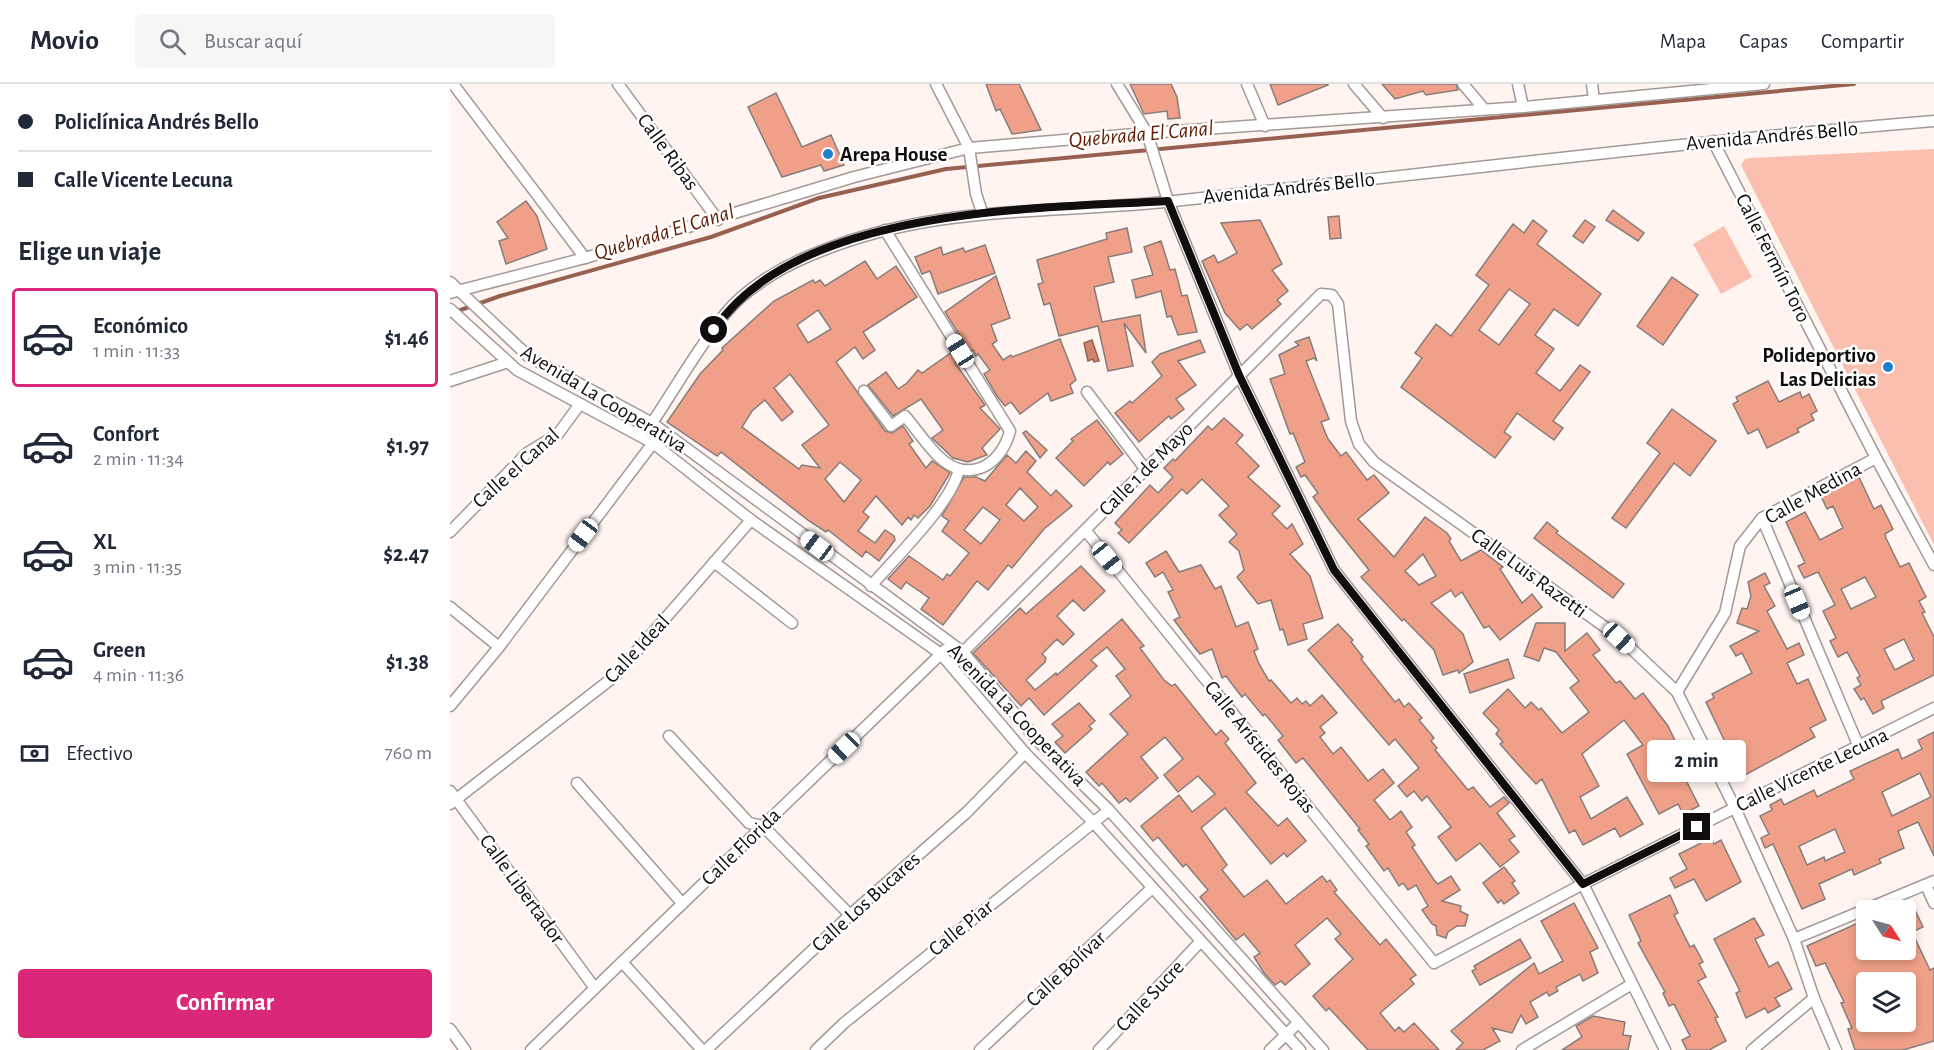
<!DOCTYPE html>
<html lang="es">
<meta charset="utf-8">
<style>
:root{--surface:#fff;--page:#f6f6f7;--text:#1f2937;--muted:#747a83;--line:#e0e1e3;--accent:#db2777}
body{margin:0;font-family:"Alegreya Sans",sans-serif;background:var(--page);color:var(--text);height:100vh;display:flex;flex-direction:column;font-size:22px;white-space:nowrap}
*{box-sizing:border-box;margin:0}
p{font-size:20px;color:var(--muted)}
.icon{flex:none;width:33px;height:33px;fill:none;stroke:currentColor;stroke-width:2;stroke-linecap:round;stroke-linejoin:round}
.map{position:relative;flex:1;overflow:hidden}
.sheet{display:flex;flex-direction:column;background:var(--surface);width:450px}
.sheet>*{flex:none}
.guide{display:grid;align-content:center;height:132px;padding:0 18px;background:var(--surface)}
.needle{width:39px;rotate:126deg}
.fabs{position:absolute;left:1406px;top:816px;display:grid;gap:12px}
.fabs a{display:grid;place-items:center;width:60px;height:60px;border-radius:6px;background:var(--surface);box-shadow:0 3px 9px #0003;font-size:30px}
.end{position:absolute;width:27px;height:27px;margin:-14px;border:8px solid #100d0c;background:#fff;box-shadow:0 0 0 3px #fff}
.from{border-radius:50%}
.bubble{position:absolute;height:42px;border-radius:6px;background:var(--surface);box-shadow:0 3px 9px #0003;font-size:20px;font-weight:600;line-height:42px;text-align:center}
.car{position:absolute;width:18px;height:36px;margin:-18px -9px;border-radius:8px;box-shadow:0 0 4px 2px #0007;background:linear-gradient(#fff 24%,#345 0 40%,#fff 0 76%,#345 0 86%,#fff 0)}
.guide b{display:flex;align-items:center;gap:21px;height:57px;font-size:22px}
.guide b+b{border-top:2px solid var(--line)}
.guide i{width:15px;height:15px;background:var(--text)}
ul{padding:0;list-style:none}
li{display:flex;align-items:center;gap:18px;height:99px;margin:0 12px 9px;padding:0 6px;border:3px solid transparent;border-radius:6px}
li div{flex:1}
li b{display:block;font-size:22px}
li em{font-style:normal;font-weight:600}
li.active{border-color:var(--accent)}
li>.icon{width:54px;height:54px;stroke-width:1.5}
h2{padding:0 18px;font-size:27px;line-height:72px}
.pay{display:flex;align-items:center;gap:15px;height:66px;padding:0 18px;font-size:22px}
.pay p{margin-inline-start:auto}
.primary-button{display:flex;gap:12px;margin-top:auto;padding:12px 18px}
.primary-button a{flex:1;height:69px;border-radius:6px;background:var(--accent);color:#fff;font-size:24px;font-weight:600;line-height:69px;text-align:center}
header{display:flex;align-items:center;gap:36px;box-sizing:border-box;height:84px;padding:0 30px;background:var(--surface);border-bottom:2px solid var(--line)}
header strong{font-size:28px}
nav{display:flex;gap:33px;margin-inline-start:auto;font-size:21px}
.search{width:420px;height:54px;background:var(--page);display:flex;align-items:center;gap:15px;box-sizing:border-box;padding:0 21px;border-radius:6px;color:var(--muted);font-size:22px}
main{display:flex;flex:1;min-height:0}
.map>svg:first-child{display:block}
.green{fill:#fabfae}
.water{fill:#d2846d;stroke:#986050;stroke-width:1.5}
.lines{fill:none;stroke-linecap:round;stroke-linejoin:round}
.stream{stroke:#986050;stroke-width:4}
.building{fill:#f0a088;stroke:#867d7a;stroke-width:1.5;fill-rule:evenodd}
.minor-casing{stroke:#a39996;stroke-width:13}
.minor{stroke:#fff;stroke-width:10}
.route{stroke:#100d0c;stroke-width:8}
.poi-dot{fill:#1e81cd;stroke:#fff;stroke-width:2}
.labels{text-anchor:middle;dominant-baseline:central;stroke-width:5;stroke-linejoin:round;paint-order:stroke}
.street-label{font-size:21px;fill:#100d0c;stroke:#fff}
.poi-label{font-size:21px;font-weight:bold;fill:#100d0c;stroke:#fff;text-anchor:start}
.water-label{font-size:22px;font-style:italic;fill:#611c04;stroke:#fff}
</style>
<header>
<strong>Movio</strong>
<div class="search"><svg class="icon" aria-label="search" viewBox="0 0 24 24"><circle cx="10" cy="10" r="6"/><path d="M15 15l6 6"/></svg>Buscar aquí</div>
<nav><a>Mapa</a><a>Capas</a><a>Compartir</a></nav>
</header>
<main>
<section class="sheet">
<div class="guide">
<b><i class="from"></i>Policlínica Andrés Bello</b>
<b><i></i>Calle Vicente Lecuna</b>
</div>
<h2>Elige un viaje</h2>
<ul>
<li class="active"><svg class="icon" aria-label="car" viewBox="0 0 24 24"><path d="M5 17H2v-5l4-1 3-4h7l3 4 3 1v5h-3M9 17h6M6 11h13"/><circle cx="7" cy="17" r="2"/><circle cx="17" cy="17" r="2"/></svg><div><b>Económico</b><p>1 min · 11:33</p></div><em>$1.46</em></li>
<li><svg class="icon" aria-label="car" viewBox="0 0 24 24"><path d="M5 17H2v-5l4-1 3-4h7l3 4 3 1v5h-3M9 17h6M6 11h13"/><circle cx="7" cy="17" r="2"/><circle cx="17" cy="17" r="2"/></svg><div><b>Confort</b><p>2 min · 11:34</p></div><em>$1.97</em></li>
<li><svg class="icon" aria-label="car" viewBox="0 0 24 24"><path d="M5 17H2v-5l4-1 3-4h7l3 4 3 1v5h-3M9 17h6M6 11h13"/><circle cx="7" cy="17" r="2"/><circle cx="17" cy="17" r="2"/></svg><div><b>XL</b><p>3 min · 11:35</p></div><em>$2.47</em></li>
<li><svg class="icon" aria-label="car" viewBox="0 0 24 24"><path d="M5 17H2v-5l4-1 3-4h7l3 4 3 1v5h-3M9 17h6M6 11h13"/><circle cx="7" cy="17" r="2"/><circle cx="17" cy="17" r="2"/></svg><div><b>Green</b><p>4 min · 11:36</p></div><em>$1.38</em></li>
</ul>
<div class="pay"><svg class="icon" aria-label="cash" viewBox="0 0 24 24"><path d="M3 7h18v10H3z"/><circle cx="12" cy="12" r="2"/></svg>Efectivo<p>760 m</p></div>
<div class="primary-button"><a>Confirmar</a></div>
</section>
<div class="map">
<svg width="1484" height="966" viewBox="0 0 1484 966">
<rect width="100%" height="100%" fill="#fff4f0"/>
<g class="green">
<polygon points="1484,65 1484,461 1291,81 1295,75 1302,74"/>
<polygon points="1274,142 1302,193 1271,210 1243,160"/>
</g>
<polygon class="water" points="642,256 649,277 644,278 643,275 638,277 634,259"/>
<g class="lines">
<polyline class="stream" points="5,228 50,212 261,153 369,114 496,85 1404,0"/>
</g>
<g class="building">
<polygon points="536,0 569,0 591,46 562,50 550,25 546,27"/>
<polygon points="680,0 721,0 727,13 730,34 718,35 717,27 694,30"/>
<polygon points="820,0 878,0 878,1 828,21"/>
<polygon points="932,0 1006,0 1008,6 976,11 973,7 945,15"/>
<polygon points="326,9 352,63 381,51 394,81 374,87 371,81 332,93 298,23"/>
<polygon points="76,117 87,132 97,165 56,180 49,157 58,154 47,138"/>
<polygon points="1163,126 1194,149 1188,157 1156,136"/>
<polygon points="889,132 891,154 880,155 878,133"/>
<polygon points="810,136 832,180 822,186 838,207 827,216 831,220 802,245 797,240 790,246 775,229 752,177 764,171 768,179 787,169 771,139"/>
<path d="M1083,136L1097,147L1087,160L1151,210L1128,242L1104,225L1085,251L1104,265L1086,289L1110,307L1130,281L1140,288L1103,337L1113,344L1104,356L1067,329L1054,348L1061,353L1045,374L951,303L972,274L965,269L986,240L1001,252L1039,201L1026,191L1063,140L1074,149ZM1059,205L1080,220L1049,261L1029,246Z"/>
<polygon points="1135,136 1145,143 1133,159 1123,152"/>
<polygon points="677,144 682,168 658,173 664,198 644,203 652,238 690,231 696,269 674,239 683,282 658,287 648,242 609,252 600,219 594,221 588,200 593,199 587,176 657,155 656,149"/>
<polygon points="711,157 720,186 725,185 732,212 737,211 747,248 728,251 721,232 717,233 711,207 686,214 682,196 703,191 694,163"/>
<polygon points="535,161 545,189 488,210 480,187 472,190 465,173 491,163 493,171 513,164 515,168"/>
<path d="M415,177L427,195L446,182L467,213L413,248L425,266L413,275L405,263L386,278L435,347L442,349L453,342L463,357L459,360L476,384L482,377L500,389L480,422L468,434L464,431L461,436L458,433L452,441L426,412L413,428L419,433L408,447L425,459L435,446L444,452L445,456L429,477L416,467L412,473L378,446L376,448L359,437L271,368L267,372L217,338L250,290L273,266L272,264L324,217L363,196L365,199L370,196L375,202ZM368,226L381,245L358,259L347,241ZM340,290L379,341L352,361L370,384L352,381L349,385L292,343L302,327L315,316L332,337L343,328L324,304ZM390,378L411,396L394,418L375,395Z"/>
<polygon points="546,192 560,234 541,241 547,257 542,260 553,276 561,271 562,273 610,255 626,296 620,301 623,309 601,317 598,309 570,330 561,318 555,322 547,312 534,290 540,286 528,270 526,272 523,266 520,268 495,228"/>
<polygon points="1222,193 1248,211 1213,261 1187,242"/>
<path d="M859,253L867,277L864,274L856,277L879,335L871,338L878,355L891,372L896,368L917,396L924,391L939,409L908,435L944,473L975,433L997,449L1001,455L999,457L1011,477L1031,466L1053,483L1050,485L1072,519L1082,510L1092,523L1050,556L1039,542L1034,544L1012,508L1005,513L1001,506L981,519L1013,550L1023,578L1009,589L1008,586L993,591L984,566L954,535L952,537L911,493L919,486L880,437L863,413L868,409L855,391L851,393L846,383L855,378L843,349L840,350L820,295L835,290L829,271L849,261L845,258ZM973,470L986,492L969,501L955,487Z"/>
<polygon points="750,256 755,268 728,277 746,301 726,315 734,325 721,335 719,332 689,358 665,329 680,317 682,319 712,292 702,278 710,270"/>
<polygon points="502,268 507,277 505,279 535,321 530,324 550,345 532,364 537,371 518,378 503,374 482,354 493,346 471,315 443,332 418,301 436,288 448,305 457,299 468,286 472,289"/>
<polygon points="1318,297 1329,318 1350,308 1352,314 1359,310 1367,327 1361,330 1364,336 1347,345 1349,348 1317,364 1308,345 1298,350 1283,320 1288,317 1286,313"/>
<polygon points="1222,325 1266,357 1240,392 1224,379 1176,444 1162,434 1210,369 1197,359"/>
<polygon points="774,334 793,351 786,359 809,382 798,393 830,422 822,430 837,445 842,440 853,460 840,470 860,492 873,534 853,540 857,555 838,561 833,545 830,546 821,516 808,520 787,493 794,486 789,467 779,458 787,450 769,431 779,422 752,395 737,410 732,405 679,459 668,449 672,446 665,439 700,401 708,409 723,393 714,384 723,375 725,377 758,342 762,346"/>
<polygon points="647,336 673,370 660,381 658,378 634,402 606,374 623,357 621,355"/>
<polygon points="576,347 597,366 590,374 573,349"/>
<path d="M576,367L586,377L577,388L601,412L606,406L622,422L594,445L562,484L558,481L538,506L527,497L493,541L471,525L479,514L456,498L451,505L438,495L459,472L493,496L497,490L500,492L519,469L492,447L499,437L492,432L514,393H526L535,397L557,371L566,379ZM570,404L588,423L574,437L556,421ZM533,423L550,436L531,460L514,446Z"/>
<path d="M1409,393L1424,425L1431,421L1443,445L1435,450L1436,454L1450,483L1459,479L1476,513L1469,517L1475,528L1472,529L1484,553V591L1431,617L1434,624L1423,630L1414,614L1411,616L1404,605L1411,601L1407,594L1410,592L1397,568L1388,573L1380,557L1386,554L1373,527L1385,521L1368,488L1354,494L1348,482L1355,479L1336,438L1355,428L1370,456L1393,444L1383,422L1377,425L1371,412ZM1415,493L1426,513L1401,525L1391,505ZM1454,555L1464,576L1445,586L1434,565Z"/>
<polygon points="1097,438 1108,447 1106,449 1174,500 1163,514 1084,454"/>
<polygon points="716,467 729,488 751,481 765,505 771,502 786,543 798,538 808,565 804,567 809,580 819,597 821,596 841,619 847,614 852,620 856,617 860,622 872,611 887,629 870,643 875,649 870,653 883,670 891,663 918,697 933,685 944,699 924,716 940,736 951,727 962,743 956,748 965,761 962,763 984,796 988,800 1001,792 1010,806 992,817 1011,822 1010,827 1018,831 1015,842 1007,842 998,848 996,854 987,851 986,842 982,840 972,826 978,822 966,801 958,806 953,799 949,802 938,784 934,787 916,762 919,760 908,746 910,745 853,674 846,679 828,656 833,652 815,630 813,632 795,610 792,613 776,592 772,594 762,565 750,570 745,564 724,536 730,533 718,508 723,506 713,488 705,493 696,479"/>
<polygon points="631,482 655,507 634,527 623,516 607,532 624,550 613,561 607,555 592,570 596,574 595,578 576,596 585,606 606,589 607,591 672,535 694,562 690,564 714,596 722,602 725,600 766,651 771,646 779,655 775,659 806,699 796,708 828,742 837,734 856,757 837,773 834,769 821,780 775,724 751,744 777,781 772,786 794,813 817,796 836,820 872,792 877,798 880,796 887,806 884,808 930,861 936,855 966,891 960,895 964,900 930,929 945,947 949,943 954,948 964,939 989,966 918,966 879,924 876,927 863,912 903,875 885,855 891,850 877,834 845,861 860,880 835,901 831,897 825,901 814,889 804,873 810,869 794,850 786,856 750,813 758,806 736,780 733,783 708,753 703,757 691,742 729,711 742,728 765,710 748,692 728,708 714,691 733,675 715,653 691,673 708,694 680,718 676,714 669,719 652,699 649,702 636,688 678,650 660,630 681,612 666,592 675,585 657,563 641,576 647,582 594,631 579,614 571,622 523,569 570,524 576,530"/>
<polygon points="1315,489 1320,499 1314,502 1325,522 1317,527 1337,565 1349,559 1354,571 1337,579 1347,600 1358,595 1376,636 1360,644 1365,653 1295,691 1279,661 1277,662 1256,618 1264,614 1262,610 1302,589 1292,569 1286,572 1280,562 1309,547 1287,539 1292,524 1297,525 1301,512 1298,498"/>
<polygon points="1086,539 1115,539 1115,567 1137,549 1150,566 1143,571 1166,599 1170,597 1185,615 1193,609 1218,642 1229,665 1222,669 1249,722 1233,730 1228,720 1209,730 1177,670 1193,661 1174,636 1132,670 1149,702 1130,713 1141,735 1177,713 1193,740 1170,753 1165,744 1133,761 1125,746 1119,749 1092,695 1086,700 1065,677 1050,660 1053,658 1046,650 1049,646 1033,629 1058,605 1075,624 1081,618 1089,626 1091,624 1112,649 1139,628 1120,604 1129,597 1106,568 1094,564 1089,577 1074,572"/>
<polygon points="888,540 903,556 901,558 913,573 911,575 945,618 949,615 954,623 959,619 972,634 969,636 984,654 981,657 987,664 985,666 1018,706 1023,703 1040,723 1054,713 1059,719 1047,729 1065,752 1059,756 1069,768 1050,783 1030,759 1006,777 988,753 1001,743 977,712 972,717 964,707 957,713 948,702 969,684 945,655 939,661 858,566"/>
<polygon points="1058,575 1064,594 1020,609 1014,590"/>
<polygon points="629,619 645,637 639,642 642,645 615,669 605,658 613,652 602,640"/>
<path d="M1484,648V772L1468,738L1448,747L1454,764L1429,775L1431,779L1404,791L1402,785L1369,800L1375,815L1352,825L1323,760L1315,764L1311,754L1319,750L1310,732L1322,726L1320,721L1331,715L1334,721L1364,706L1367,713L1404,695L1400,687L1448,665L1452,675L1472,665L1468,656ZM1470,689L1481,713L1442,732L1432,708ZM1385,745L1395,768L1375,777L1374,773L1357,781L1349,762Z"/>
<polygon points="1261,754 1264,760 1271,756 1291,798 1256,817 1244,795 1225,804 1220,794 1237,785 1229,770"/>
<polygon points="1054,783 1065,797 1062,799 1069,809 1054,820 1051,816 1048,819 1033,799"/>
<polygon points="1220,811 1228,829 1224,831 1240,863 1244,861 1253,878 1249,880 1256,893 1248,897 1268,933 1265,934 1276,957 1259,966 1237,966 1232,956 1240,952 1224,920 1219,922 1213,909 1215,908 1188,859 1191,857 1179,831"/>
<polygon points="1124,819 1148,864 1140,868 1148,889 1133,897 1130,890 1106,903 1108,907 1099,912 1097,908 1080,918 1088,933 1076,940 1071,931 1062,949 1042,944 1050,957 1033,966 1006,966 1013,959 1001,947 1084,879 1089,890 1113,877 1091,837"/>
<path d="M1464,824L1473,843L1462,848L1480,886L1484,884V957L1453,966H1405L1398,945L1402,944L1391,919L1394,918L1375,879L1366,882L1357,862L1408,839L1416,866H1455V829ZM1416,898H1455V914L1462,938H1430L1422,940L1421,938H1416Z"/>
<polygon points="1304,834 1314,851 1305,855 1319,883 1328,878 1342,905 1325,914 1330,922 1318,929 1315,924 1296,934 1286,909 1290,907 1264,855"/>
<polygon points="1070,855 1081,874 1030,901 1022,887 1026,885 1024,882"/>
<polygon points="1143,932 1175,938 1173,951 1181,952 1178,966 1112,966 1132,953 1126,942"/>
</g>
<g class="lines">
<g class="minor-casing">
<g id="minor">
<polyline points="3,0 135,174"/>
<polyline points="168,0 268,136"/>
<polyline points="486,0 519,64 526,110 532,128"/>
<polyline points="667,0 697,49 718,117 789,291 884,486 1133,800 1215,966"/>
<polyline points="797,0 815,42"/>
<polyline points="904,0 933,34"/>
<polyline points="1013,0 1034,25"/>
<polyline points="1068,0 1073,23"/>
<polyline points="1142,0 1144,16"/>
<polyline points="1263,57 1426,374 1484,481"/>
<polyline points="0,198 78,272 202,339 513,568 588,657 659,726 873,966"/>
<polyline points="0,209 135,174 404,93 519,64 697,49 1073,23 1314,0"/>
<polyline points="0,225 67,286 203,359 301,436 491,570 575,669 643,738 850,966"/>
<polyline points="0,297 58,278"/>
<path d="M414,307L441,342L455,332C466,345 476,360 488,372C518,401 551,382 560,347L435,146"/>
<polyline points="637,308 696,386"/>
<polyline points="1312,434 1409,663"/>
<polyline points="636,447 984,879 1133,800 1484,624"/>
<polyline points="0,448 77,369 108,350 130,320"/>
<polyline points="264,478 342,539"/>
<path d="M421,502C445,474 502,419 509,385"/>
<polyline points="0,523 49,563"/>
<polyline points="513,568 871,210 882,211 888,220 901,337 909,360 924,378 1169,553 1227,608 1285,724 1344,855 1364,914 1386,966"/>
<polyline points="1227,608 1275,529 1290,462 1312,434 1426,374"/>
<path d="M0,622L49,563L203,359L202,339C226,303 248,264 275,230C295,205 330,184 359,172C481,119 596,131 724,117C977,90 1230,58 1484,37"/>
<polyline points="219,652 299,739 313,742 400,831"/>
<polyline points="127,699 232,819"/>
<polyline points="0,707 144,903"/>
<polyline points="0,720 165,592 301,436"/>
<polyline points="1476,801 1484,819"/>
<polyline points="1344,855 1484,797"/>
<polyline points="172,878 252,966"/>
<polyline points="0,945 15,966"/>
<polyline points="81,966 495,566"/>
<polyline points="256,966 400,831 516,729 575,669"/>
<polyline points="366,966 394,939 659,726"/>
<polyline points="530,966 702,804"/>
<polyline points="649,966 750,858"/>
<polyline points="820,966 847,940"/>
<polyline points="1072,966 1182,900"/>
<polyline points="1302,966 1364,914"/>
</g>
</g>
<use href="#minor" class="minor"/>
</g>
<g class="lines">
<path class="route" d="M264,246C347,122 585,125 718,117L789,291L884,486L1133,800L1247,743"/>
</g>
<g class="poi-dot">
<circle cx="378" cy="70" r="6"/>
<circle cx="1438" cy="283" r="6"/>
</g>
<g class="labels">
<g class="street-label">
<text transform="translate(1322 52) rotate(-5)">Avenida Andrés Bello</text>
<text transform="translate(218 68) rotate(54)">Calle Ribas</text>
<text transform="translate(839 104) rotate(-6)">Avenida Andrés Bello</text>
<text transform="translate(1323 174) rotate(63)">Calle Fermín Toro</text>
<text transform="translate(154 315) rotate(31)">Avenida La Cooperativa</text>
<text transform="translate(66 384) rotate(-42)">Calle el Canal</text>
<text transform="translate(696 385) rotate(-45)">Calle 1 de Mayo</text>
<text transform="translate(1363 409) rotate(-29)">Calle Medina</text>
<text transform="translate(1079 489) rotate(36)">Calle Luis Razetti</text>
<text transform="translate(187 565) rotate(-47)">Calle Ideal</text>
<text transform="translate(567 631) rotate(46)">Avenida La Cooperativa</text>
<text transform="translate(810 663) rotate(51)">Calle Arístides Rojas</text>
<text transform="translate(1362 686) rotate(-26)">Calle Vicente Lecuna</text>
<text transform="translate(291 763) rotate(-44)">Calle Florida</text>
<text transform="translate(72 805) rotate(54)">Calle Libertador</text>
<text transform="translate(416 818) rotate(-42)">Calle Los Bucares</text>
<text transform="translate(511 844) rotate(-39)">Calle Piar</text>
<text transform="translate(616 885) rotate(-43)">Calle Bolívar</text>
<text transform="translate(700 912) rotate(-47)">Calle Sucre</text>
</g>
<g class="poi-label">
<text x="390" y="70">Arepa House</text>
<text x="1426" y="271" text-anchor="end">Polideportivo<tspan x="1426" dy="24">Las Delicias</tspan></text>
</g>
<g class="water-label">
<text transform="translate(691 50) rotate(-5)">Quebrada El Canal</text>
<text transform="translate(214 148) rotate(-17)">Quebrada El Canal</text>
</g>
</g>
</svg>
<div class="fabs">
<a><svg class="needle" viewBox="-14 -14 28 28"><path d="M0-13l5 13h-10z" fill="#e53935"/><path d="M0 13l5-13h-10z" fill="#747a83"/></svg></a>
<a><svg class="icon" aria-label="layers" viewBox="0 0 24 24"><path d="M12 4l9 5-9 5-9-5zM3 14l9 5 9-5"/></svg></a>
</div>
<i class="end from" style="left:264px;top:246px"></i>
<i class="end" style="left:1247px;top:743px"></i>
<div class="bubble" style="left:1197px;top:656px;width:99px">2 min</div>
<i class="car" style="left:510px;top:267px;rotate:328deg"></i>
<i class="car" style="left:133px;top:451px;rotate:217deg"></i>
<i class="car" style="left:367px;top:462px;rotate:307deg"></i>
<i class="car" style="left:657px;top:474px;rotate:141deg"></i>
<i class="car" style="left:1347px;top:518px;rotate:157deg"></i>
<i class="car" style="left:1169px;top:554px;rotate:133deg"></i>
<i class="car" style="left:394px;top:664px;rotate:226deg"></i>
</div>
</main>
